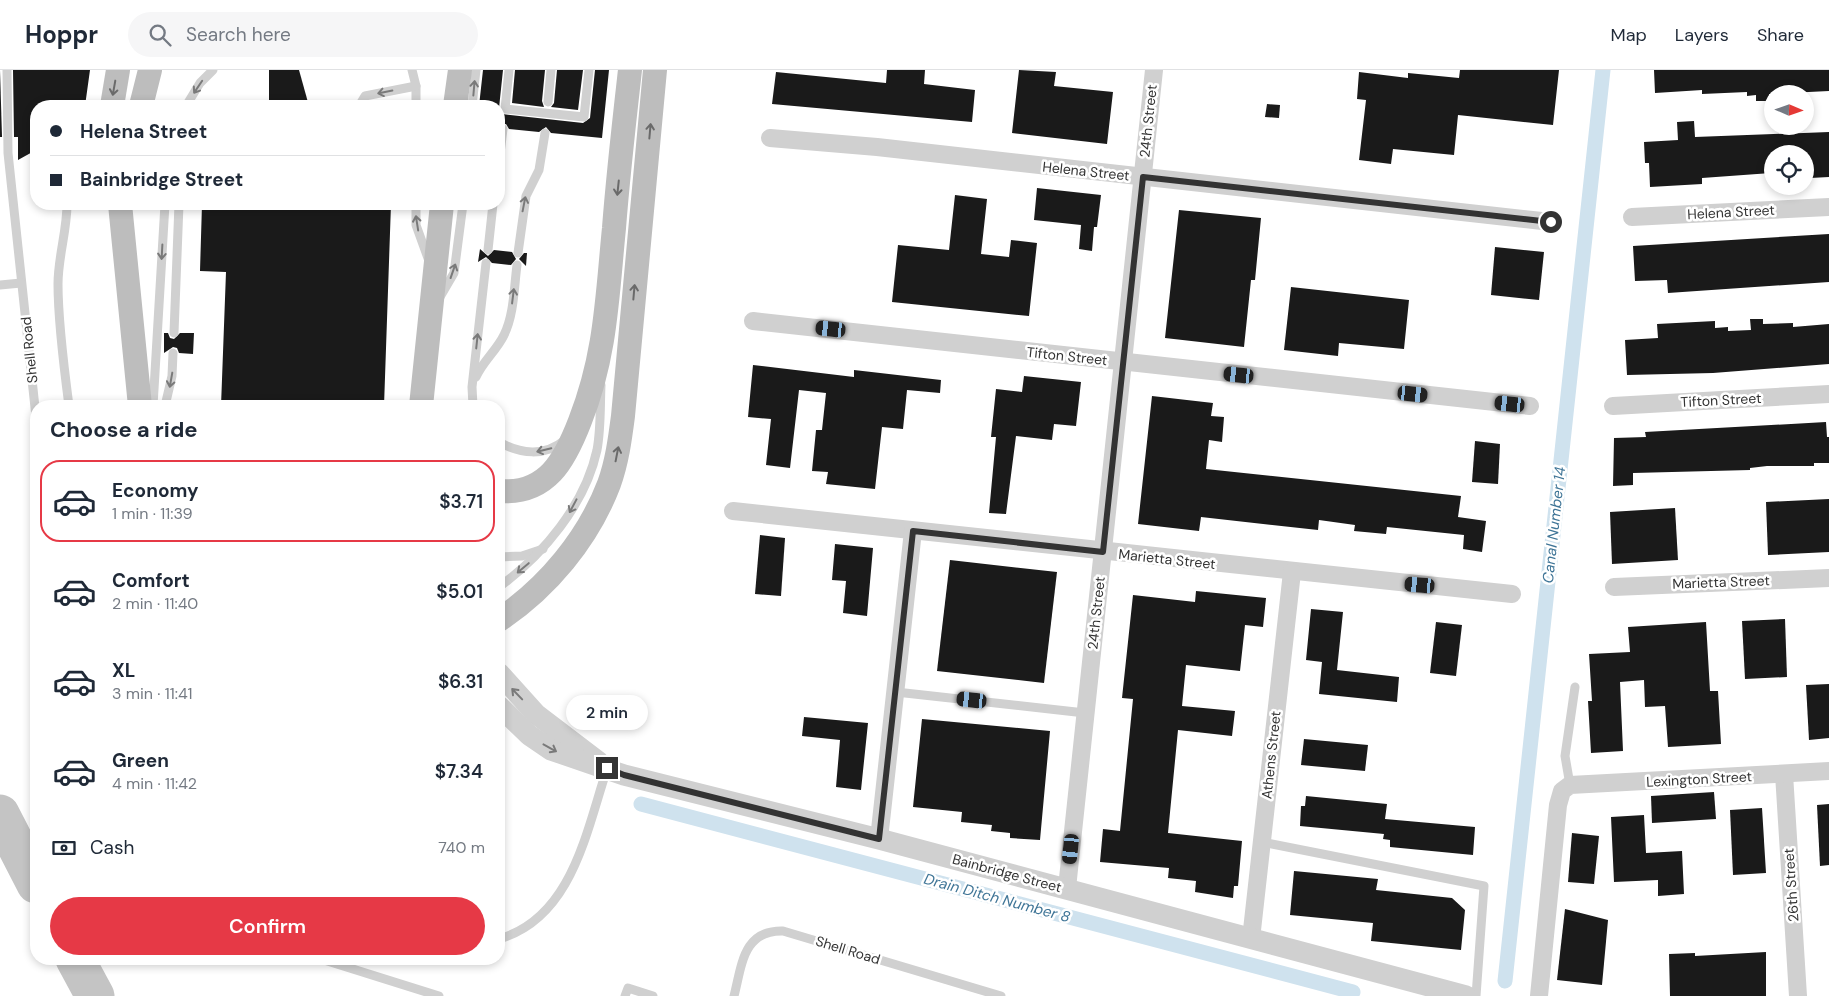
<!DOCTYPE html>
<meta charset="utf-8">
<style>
:root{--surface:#fff;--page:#f6f6f7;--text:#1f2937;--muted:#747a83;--line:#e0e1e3;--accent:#e63946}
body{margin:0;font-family:"DM Sans",sans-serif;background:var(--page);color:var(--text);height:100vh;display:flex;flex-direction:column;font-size:19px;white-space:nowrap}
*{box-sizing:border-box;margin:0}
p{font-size:16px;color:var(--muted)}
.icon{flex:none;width:28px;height:28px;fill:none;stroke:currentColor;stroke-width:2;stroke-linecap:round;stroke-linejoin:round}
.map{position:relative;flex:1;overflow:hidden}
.details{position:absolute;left:30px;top:330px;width:475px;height:565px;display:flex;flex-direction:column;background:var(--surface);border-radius:20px;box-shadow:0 2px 8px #0003}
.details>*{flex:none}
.guide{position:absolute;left:30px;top:30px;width:475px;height:110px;border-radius:20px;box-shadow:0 2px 8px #0003;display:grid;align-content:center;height:110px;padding:0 20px;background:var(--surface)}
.needle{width:32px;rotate:92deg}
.tools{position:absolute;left:1764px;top:15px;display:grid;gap:10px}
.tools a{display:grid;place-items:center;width:50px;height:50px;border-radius:50%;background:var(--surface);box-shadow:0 2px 8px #0003;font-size:25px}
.end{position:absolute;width:22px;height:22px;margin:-11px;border:6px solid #333;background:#fff;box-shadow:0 0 0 2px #fff}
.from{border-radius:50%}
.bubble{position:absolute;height:35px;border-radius:18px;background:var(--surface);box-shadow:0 2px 8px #0003;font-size:16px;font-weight:600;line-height:35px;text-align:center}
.car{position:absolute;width:15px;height:30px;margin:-15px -8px;border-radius:6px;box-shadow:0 0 4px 1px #0007;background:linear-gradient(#222 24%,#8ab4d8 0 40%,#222 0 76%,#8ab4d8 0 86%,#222 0)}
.guide b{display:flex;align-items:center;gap:18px;height:48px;font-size:19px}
.guide b+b{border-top:1px solid var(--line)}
.guide i{width:12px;height:12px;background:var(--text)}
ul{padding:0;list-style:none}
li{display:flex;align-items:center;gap:15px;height:82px;margin:0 10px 8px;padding:0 10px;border:2px solid transparent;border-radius:20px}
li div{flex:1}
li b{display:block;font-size:19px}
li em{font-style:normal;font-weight:600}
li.selected{border-color:var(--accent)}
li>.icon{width:45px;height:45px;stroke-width:1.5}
h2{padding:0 20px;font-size:22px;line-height:60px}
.pay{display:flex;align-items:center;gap:12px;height:55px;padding:0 20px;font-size:19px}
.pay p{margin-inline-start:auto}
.cta{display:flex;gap:10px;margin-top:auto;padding:10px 20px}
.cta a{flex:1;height:58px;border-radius:30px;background:var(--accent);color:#fff;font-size:20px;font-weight:600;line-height:58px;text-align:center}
header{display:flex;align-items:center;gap:30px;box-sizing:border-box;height:70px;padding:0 25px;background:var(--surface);border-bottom:1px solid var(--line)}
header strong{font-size:24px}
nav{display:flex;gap:28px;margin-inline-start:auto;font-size:18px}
.search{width:350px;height:45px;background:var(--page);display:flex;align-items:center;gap:12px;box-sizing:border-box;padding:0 18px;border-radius:28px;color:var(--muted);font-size:19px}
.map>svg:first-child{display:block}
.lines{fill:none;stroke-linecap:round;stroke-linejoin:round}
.canal{stroke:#cfe2ee;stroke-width:15}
.taxiway{stroke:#c4c4c4;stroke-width:39}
.building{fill:#1a1a1a}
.service{stroke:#d0d0d0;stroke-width:9}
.minor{stroke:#d0d0d0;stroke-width:18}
.tertiary{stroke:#d0d0d0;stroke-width:21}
.secondary{stroke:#bdbdbd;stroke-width:24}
.oneway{stroke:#7a7a7a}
.oneway2{stroke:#6a6a6a}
.route{stroke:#333;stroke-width:6}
.labels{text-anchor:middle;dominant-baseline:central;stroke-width:5;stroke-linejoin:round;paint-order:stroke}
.street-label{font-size:14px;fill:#333;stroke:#fff}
.water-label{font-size:15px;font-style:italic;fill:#3f7597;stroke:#fff}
</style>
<header>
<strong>Hoppr</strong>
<div class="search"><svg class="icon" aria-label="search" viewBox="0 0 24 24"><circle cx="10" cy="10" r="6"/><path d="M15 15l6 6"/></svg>Search here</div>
<nav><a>Map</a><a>Layers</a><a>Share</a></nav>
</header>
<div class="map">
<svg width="1829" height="926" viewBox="0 0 1829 926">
<rect width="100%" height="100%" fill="#fff"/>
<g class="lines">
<g class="canal">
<polyline points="641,734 1353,922"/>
<polyline points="1505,911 1603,0"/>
</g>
<g class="taxiway">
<polyline points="0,744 36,814"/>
<polyline points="75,889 95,926"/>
</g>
</g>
<g class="building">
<polygon points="0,0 2,67 0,67"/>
<polygon points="13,0 90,0 85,36 36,36 36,80 18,90 18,67 14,67"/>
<polygon points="269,0 299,0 309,36 269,36"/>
<polygon points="483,0 503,0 499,38 502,44 583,53 590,48 595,0 609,0 602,68 551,63 546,57 539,62 509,59 506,54 499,55 499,36 479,36"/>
<polygon points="515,0 545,0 542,31 544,37 512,33"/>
<polygon points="557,0 583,0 578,40 551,37 554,33"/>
<polygon points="887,0 925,0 924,14 975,20 972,52 772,34 776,2 886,13"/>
<polygon points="1019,0 1056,2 1054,16 1113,22 1107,74 1012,63"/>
<polygon points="1460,0 1559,0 1553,55 1458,45 1454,85 1393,79 1391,94 1359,90 1366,30 1357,29 1359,2 1408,8 1408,3 1459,8"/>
<polygon points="1654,0 1829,0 1829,21 1769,24 1770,31 1756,31 1756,25 1747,26 1747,22 1702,24 1702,20 1655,23"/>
<polygon points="1267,34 1280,35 1279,48 1265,47"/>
<polygon points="1694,51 1695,67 1829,62 1829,107 1810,108 1809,90 1806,91 1806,84 1770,84 1771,103 1702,108 1702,114 1650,117 1649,93 1645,93 1644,72 1678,70 1677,52"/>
<polygon points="1037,118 1101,125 1097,157 1094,157 1092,181 1079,179 1081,155 1034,150"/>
<polygon points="955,125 987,129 981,184 1009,187 1011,170 1037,173 1029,246 892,232 898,175 949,180"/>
<polygon points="202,134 391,134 384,336 221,336 226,202 200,201"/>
<polygon points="1179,140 1261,148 1255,210 1251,210 1244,277 1165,268"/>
<polygon points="1829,164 1829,212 1668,223 1667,210 1635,211 1633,176"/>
<polygon points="1495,177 1544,182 1539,230 1491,225"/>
<polygon points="480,179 488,186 494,180 512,182 516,189 511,195 492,193 486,187 478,192"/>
<polygon points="524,183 527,183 526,196 519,189"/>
<polygon points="1291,217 1409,230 1404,279 1339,273 1338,286 1284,280"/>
<polygon points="1750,249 1763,249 1763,254 1793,253 1793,257 1829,254 1829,294 1713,303 1627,305 1625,270 1658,268 1657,254 1715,251 1715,258 1728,257 1728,261 1751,260"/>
<polygon points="164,263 168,263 170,268 174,269 180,263 194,263 193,284 179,283 177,278 173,277 164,283"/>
<polygon points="753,295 854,307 854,300 941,310 940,323 907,320 903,359 882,357 875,419 826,414 828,402 812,401 816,360 822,360 826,323 799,320 790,398 766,395 771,349 748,347"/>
<polygon points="1024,306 1081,312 1076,356 1054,354 1052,370 1016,366 1006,444 989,443 996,367 991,367 996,319 1022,322"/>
<polygon points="1152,326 1213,333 1211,346 1224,347 1222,372 1209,370 1206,399 1461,426 1458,447 1486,451 1482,482 1463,479 1464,465 1387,457 1386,464 1354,461 1355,455 1319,450 1318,460 1201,447 1199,461 1138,454"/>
<polygon points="1826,352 1827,367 1829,367 1829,393 1814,393 1814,396 1767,396 1750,398 1750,400 1633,403 1633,415 1613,416 1614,368 1646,367 1645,362"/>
<polygon points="1475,371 1500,374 1498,414 1472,412"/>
<polygon points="1829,429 1829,482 1768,485 1766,432"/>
<polygon points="1675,438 1678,490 1612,494 1610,442"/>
<polygon points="760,465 785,468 781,526 755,524"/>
<polygon points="835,474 873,478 867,546 843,543 846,511 832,510"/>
<polygon points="950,490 1057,502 1044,613 937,601"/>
<polygon points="1196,521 1266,528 1263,557 1245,555 1240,601 1186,595 1182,636 1235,641 1232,666 1178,660 1168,763 1242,771 1238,816 1234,816 1233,828 1195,822 1196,811 1168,808 1169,798 1100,792 1103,759 1120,761 1133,629 1122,628 1133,525 1195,532"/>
<polygon points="1311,539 1343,542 1337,600 1399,607 1397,632 1319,624 1322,592 1306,590"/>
<polygon points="1785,549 1787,607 1745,609 1742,551"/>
<polygon points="1436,552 1462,555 1456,606 1430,603"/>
<polygon points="1706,552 1710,621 1718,621 1721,674 1668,677 1665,636 1645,637 1644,610 1620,612 1623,681 1591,683 1588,631 1592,631 1589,584 1630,582 1628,557"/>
<polygon points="1829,614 1829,668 1809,670 1806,615"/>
<polygon points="804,647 868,653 861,720 836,717 840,670 802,666"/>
<polygon points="922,649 1050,661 1040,770 1010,768 1010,763 991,761 992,755 961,752 962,742 913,737"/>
<polygon points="1304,669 1368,675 1365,701 1301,695"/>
<polygon points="1714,722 1716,749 1652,753 1651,726"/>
<polygon points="1306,726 1387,734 1385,749 1475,757 1473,785 1390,777 1390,770 1383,769 1384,764 1300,756 1301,736 1305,736"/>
<polygon points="1829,734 1829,795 1820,796 1817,735"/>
<polygon points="1762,738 1766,803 1733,805 1730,740"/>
<polygon points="1644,745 1646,783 1682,781 1684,824 1658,826 1658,810 1614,812 1611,747"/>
<polygon points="1572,763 1599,766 1594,814 1568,812"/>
<polygon points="1294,801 1378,809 1376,820 1452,828 1465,840 1461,880 1371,871 1373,853 1290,845"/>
<polygon points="1565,839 1608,850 1602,915 1557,910"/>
<polygon points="1766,882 1766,926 1670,926 1669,884 1695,883 1695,886"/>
</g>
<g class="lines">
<g class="service">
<polyline points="7,0 8,83 36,347"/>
<polyline points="412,0 416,16 416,36"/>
<polyline points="509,0 505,39 584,47 589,0"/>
<polyline points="548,32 551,0"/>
<polyline points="186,36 200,13 213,0"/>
<polyline points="359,36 365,26 416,16"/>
<polyline points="472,36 476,0"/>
<polyline points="499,92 503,59"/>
<path d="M67,134C67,161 58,187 58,214C58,252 64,298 69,336"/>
<polyline points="416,134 416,155 429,191"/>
<polyline points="488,180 493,134"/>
<polyline points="518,183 526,126 539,100 545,63"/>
<polyline points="0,215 21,213"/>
<polyline points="440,227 454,203 463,134"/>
<polyline points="174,263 179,134"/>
<path d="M476,307C483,291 497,280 504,265C514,245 514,218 517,195"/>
<polyline points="153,336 165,134"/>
<polyline points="165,336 172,306 173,283"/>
<polyline points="473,336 472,317 486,193"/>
<path d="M499,372C520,384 545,387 565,370"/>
<polyline points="499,487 522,486 543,479"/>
<path d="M499,517C543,485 585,435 597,380C601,359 600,337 601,315"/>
<polyline points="896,622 1085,643"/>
<polyline points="1570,715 1565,686 1575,617"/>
<polyline points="1262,772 1484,816 1476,926"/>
<path d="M499,869C572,848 586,762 607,699"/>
<polyline points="321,889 439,926"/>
<polyline points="625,926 628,918 653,926"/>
<path d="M734,926C742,895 743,860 783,861L1001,926"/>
</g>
<g class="minor">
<polyline points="770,68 877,77 1551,152"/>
<polyline points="1632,147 1829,137"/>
<polyline points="753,251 1530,336"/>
<polyline points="1613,336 1829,324"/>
<polyline points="733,441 1512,524"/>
<polyline points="1614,517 1829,508"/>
<polyline points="1784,704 1798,926"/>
<polyline points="879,769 913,461"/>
<polyline points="1067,818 1154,0"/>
<polyline points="1251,869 1292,502"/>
<polyline points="1539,926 1558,735 1562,721 1570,715 1829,701"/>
</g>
<g class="tertiary">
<polyline points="499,603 536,644 599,692"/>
<polyline points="499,636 529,665 551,680 624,705 879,769 1466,926"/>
</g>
<g class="secondary">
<polyline points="112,36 118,0"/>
<polyline points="141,36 150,0"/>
<polyline points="455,36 460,0"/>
<polyline points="120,134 140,336"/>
<polyline points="421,336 442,134"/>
<path d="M499,421C547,425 565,390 580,351C606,285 607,228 614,158C618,105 624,53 630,0"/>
<path d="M499,550C547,518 588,469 609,414C617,392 620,369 623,346L655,0"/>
</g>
</g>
<defs><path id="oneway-shaft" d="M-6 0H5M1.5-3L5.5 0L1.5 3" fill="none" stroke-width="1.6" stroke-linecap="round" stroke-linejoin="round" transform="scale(1.25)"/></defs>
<g class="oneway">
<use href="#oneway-shaft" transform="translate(198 17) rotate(124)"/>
<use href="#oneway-shaft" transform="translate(474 18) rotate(-85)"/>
<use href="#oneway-shaft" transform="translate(385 22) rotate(169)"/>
<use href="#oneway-shaft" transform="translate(524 134) rotate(-79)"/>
<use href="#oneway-shaft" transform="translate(417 153) rotate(-99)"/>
<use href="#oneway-shaft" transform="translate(162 182) rotate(93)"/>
<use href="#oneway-shaft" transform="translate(453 201) rotate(-71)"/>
<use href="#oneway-shaft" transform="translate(513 226) rotate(-83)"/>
<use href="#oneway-shaft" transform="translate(477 271) rotate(-84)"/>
<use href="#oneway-shaft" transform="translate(171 310) rotate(100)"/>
<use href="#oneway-shaft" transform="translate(544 380) rotate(167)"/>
<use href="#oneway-shaft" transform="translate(573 436) rotate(118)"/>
<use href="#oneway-shaft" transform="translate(523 498) rotate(140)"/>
<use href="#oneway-shaft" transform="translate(517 624) rotate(-134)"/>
<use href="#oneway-shaft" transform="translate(550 678) rotate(29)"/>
</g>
<g class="oneway2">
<use href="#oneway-shaft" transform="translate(114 18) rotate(100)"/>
<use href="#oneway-shaft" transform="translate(650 61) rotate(-85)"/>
<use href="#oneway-shaft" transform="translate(618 118) rotate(96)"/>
<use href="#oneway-shaft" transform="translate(634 222) rotate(-85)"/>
<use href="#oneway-shaft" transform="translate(617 384) rotate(-79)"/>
</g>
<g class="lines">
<polyline class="route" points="607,698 624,705 879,769 913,461 1103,482 1143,107 1551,152"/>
</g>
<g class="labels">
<g class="street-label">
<text transform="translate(1148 51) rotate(-84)">24th Street</text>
<text transform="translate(1086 101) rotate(6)">Helena Street</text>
<text transform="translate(1731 142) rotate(-3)">Helena Street</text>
<text transform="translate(29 280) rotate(-96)">Shell Road</text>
<text transform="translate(1067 286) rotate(6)">Tifton Street</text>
<text transform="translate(1721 330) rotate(-3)">Tifton Street</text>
<text transform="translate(1167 489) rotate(6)">Marietta Street</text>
<text transform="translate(1721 512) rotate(-2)">Marietta Street</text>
<text transform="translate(1096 543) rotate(-84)">24th Street</text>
<text transform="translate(1271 685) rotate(-84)">Athens Street</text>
<text transform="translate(1699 709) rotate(-3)">Lexington Street</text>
<text transform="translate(1007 803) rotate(15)">Bainbridge Street</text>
<text transform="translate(1791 815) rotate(-94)">26th Street</text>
<text transform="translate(848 880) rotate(17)">Shell Road</text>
</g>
<g class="water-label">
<text transform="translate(1554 455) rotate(-84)">Canal Number 14</text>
<text transform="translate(997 828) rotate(15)">Drain Ditch Number 8</text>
</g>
</g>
</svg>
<div class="tools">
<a><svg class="needle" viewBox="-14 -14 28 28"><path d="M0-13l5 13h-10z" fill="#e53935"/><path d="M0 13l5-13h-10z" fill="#747a83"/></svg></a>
<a><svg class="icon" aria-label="locate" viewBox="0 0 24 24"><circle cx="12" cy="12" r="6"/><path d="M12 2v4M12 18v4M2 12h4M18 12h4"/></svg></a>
</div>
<i class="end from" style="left:1551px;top:152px"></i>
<i class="end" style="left:607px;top:698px"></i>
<div class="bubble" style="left:566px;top:625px;width:82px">2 min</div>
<i class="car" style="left:831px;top:259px;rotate:276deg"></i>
<i class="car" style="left:1239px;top:305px;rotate:276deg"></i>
<i class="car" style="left:1413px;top:324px;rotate:96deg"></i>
<i class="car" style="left:1510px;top:334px;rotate:276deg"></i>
<i class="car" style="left:1420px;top:515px;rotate:275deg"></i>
<i class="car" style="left:972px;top:630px;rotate:276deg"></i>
<i class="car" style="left:1071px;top:779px;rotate:186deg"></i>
<div class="guide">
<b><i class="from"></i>Helena Street</b>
<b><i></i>Bainbridge Street</b>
</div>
<section class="details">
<h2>Choose a ride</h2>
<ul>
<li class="selected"><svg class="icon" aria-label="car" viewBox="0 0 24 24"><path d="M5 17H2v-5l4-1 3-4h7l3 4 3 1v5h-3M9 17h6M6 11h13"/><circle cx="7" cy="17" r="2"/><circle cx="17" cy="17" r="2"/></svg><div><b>Economy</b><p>1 min · 11:39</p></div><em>$3.71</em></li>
<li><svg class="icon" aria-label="car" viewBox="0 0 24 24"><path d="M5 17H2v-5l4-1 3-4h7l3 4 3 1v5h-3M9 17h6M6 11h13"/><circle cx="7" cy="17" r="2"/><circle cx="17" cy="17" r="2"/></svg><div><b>Comfort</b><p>2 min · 11:40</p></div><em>$5.01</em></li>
<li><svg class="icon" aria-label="car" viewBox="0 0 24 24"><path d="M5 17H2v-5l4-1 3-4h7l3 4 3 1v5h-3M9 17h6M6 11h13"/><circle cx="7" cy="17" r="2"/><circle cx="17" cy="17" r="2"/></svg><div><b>XL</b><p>3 min · 11:41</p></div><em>$6.31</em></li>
<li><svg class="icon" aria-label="car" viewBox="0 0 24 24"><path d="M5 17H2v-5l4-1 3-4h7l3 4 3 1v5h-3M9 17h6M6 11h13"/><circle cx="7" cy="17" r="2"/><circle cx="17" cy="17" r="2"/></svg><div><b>Green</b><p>4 min · 11:42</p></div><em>$7.34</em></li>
</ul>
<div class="pay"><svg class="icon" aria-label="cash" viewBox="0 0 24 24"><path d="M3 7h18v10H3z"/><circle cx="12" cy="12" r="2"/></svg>Cash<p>740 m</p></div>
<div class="cta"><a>Confirm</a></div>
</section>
</div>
